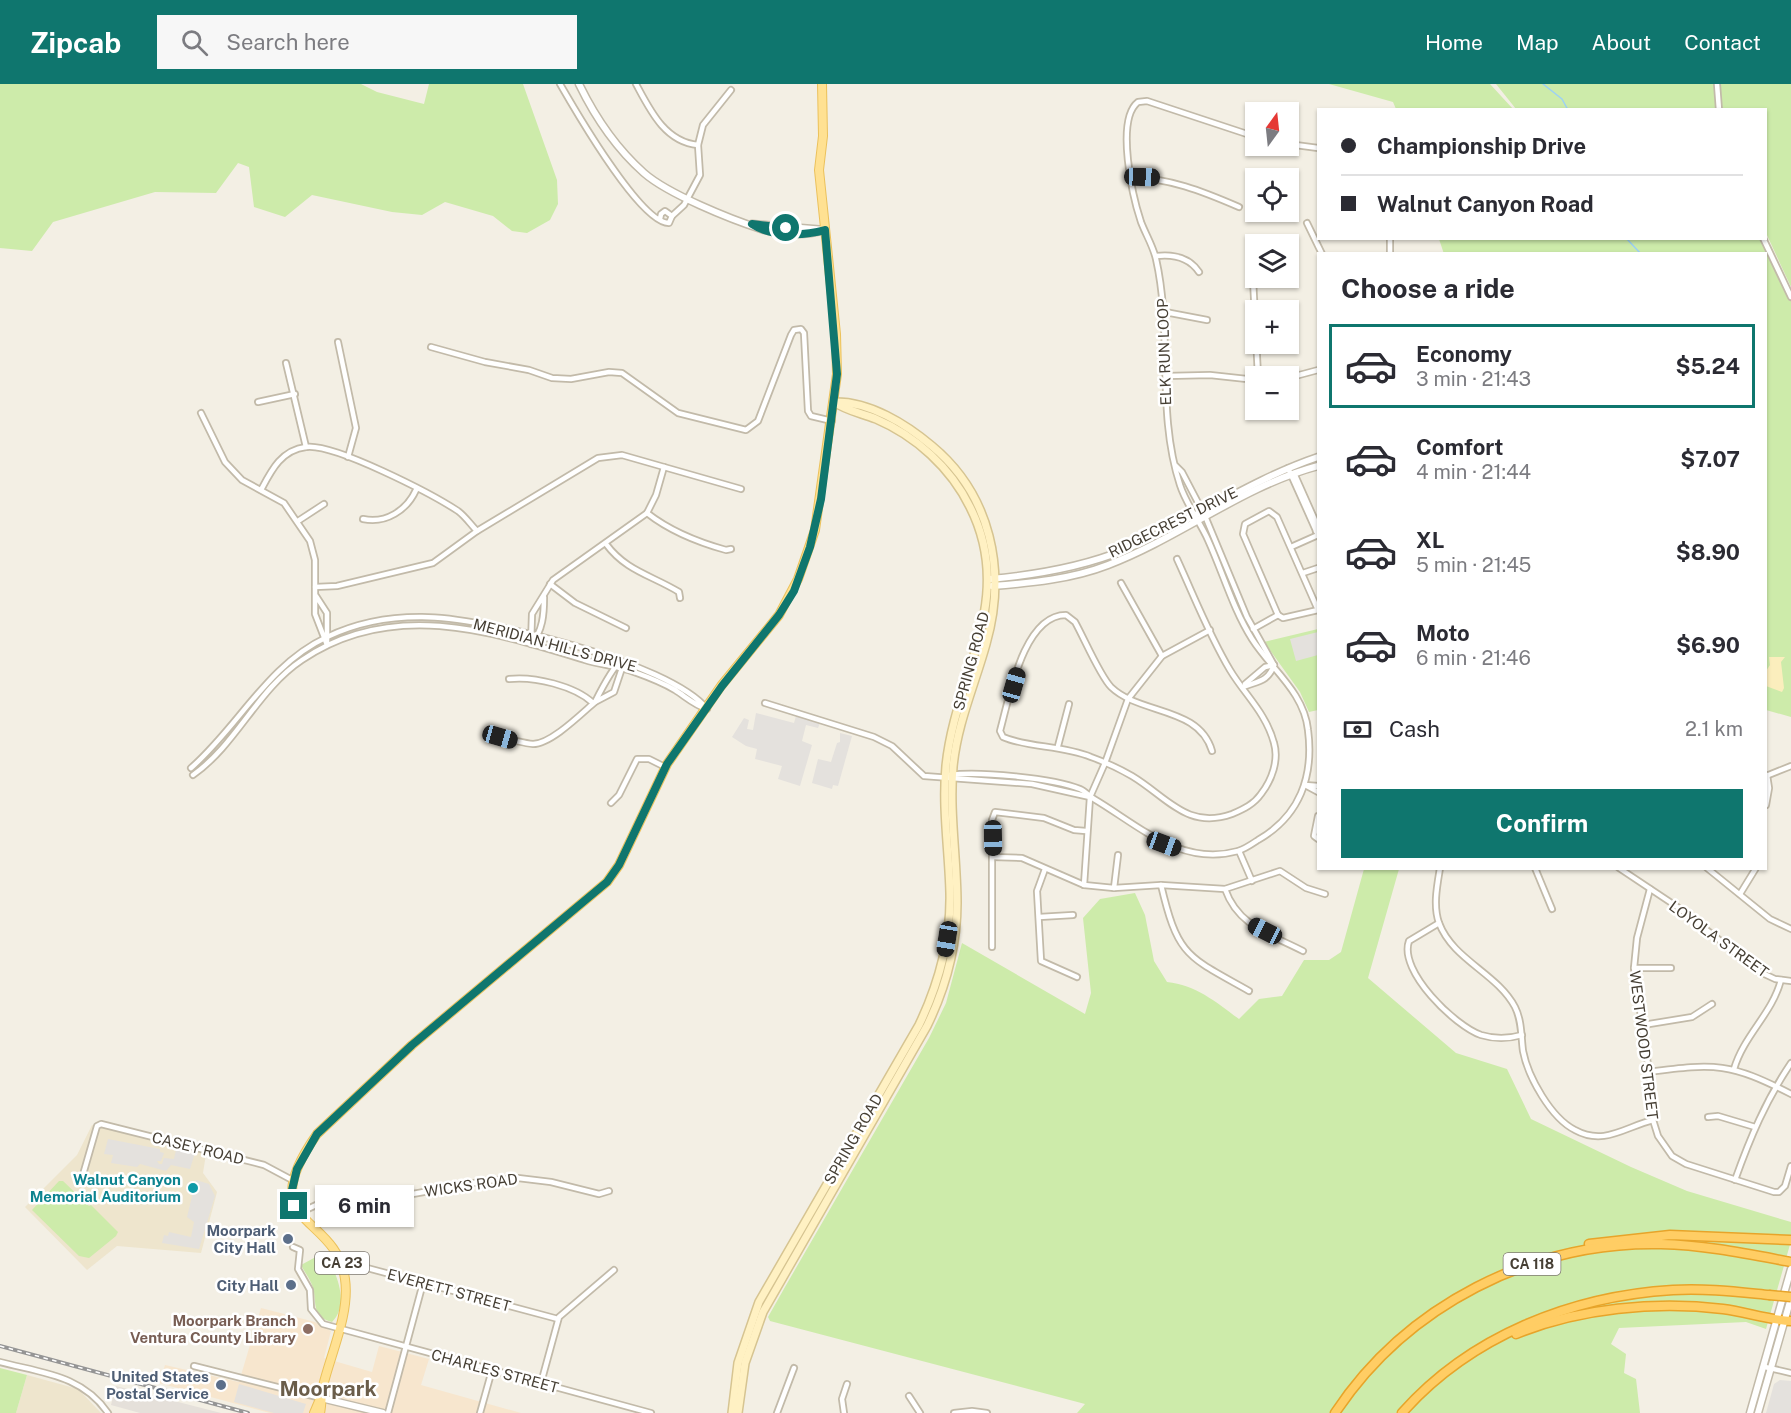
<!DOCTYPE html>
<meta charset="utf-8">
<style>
:root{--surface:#fff;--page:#f7f7f7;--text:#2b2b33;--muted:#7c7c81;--line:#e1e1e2;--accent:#0f766e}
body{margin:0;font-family:"Public Sans",sans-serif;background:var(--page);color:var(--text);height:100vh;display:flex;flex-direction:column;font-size:22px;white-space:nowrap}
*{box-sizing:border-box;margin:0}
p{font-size:20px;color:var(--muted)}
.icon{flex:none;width:33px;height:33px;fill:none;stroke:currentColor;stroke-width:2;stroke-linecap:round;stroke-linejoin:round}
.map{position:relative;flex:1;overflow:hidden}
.sheet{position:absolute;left:1317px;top:168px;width:450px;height:618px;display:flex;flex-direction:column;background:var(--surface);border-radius:0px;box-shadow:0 2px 4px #0004}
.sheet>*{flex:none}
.banner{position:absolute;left:1317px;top:24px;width:450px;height:132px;border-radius:0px;box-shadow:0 2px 4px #0004;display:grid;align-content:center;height:132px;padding:0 24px;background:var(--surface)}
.needle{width:39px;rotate:15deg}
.buttons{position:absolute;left:1245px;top:18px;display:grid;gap:12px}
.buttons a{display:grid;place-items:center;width:54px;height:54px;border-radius:0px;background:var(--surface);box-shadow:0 2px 4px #0004;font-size:30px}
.end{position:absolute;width:27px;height:27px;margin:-14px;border:8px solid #0f766e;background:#fff;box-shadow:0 0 0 3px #fff}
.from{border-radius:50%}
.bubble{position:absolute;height:42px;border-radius:0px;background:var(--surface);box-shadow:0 2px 4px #0004;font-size:20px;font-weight:700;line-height:42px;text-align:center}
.car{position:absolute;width:18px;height:36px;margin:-18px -9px;border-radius:8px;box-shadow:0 0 4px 2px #0007;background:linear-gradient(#222 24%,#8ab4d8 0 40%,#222 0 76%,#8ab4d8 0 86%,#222 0)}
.banner b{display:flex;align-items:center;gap:21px;height:57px;font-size:22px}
.banner b+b{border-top:2px solid var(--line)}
.banner i{width:15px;height:15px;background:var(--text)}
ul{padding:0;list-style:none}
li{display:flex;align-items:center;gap:18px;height:84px;margin:0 12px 9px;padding:0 12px;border:3px solid transparent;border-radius:0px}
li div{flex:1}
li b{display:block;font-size:22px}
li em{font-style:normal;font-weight:700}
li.current{border-color:var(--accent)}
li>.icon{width:54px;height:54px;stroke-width:1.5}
h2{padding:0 24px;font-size:27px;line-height:72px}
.pay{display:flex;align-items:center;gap:15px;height:66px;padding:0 24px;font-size:22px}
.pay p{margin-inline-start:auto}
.button{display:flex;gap:12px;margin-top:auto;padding:12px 24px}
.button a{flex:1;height:69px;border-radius:0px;background:var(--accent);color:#fff;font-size:24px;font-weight:700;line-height:69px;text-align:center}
header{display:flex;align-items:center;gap:36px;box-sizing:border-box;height:84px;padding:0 30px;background:var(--accent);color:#fff}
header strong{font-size:28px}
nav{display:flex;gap:33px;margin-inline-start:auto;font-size:21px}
.search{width:420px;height:54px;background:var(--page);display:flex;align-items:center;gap:15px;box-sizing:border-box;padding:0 21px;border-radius:0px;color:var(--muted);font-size:22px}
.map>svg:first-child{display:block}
.commercial{fill:#f7e6ce}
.industrial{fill:#e5e0da}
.education{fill:#eee5cd}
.green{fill:#cdebaa}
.sand{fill:#fbeebd}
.parking{fill:#e4e1dd}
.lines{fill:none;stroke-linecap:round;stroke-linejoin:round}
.stream{stroke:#9cd0f5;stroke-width:1.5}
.minor-casing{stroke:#c2baa9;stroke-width:8}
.tertiary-casing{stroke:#c2baa9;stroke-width:9}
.secondary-casing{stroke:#d6c491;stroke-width:10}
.primary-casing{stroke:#ebc15b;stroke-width:10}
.motorway-casing{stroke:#e7a42a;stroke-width:11}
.minor{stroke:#fff;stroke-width:4.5}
.tertiary{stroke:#fff;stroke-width:6}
.secondary{stroke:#fff1c3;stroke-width:7}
.primary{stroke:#ffe192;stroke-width:8}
.motorway{stroke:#ffcd64;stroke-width:8}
.rail-casing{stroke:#959595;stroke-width:4}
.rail{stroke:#fff;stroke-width:1.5;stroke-dasharray:4.5;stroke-linecap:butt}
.motorway-bridge-casing{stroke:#e7a42a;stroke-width:11;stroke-linecap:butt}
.motorway-bridge{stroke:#ffcd64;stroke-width:8}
.route{stroke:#0f766e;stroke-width:8}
.culture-dot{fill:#0f9aa8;stroke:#fff;stroke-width:2}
.service-dot{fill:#5c6f8a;stroke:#fff;stroke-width:2}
.education-dot{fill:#8d6e63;stroke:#fff;stroke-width:2}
.labels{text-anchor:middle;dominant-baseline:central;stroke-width:5;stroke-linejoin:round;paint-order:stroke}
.shield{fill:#fff;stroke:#7e7971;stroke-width:1.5}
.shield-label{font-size:14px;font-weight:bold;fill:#463f34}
.street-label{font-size:15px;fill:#463f34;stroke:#fff}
.culture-label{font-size:15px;font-weight:bold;fill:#0d838f;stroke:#fff;text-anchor:end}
.service-label{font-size:15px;font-weight:bold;fill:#4e5e75;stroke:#fff;text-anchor:end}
.education-label{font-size:15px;font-weight:bold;fill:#785e54;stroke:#fff;text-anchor:end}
.district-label{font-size:21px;font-weight:bold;fill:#6a5d4a;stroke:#fff}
</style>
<header>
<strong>Zipcab</strong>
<div class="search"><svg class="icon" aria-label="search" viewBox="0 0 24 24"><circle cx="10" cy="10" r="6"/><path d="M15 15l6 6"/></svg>Search here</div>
<nav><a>Home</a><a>Map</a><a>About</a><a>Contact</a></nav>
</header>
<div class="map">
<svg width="1791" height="1329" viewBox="0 0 1791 1329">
<rect width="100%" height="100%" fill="#f3efe4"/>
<polygon class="commercial" points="261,1224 315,1238 331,1247 324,1274 372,1288 379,1262 429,1275 421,1301 521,1329 270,1329 159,1299 165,1281 239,1298"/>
<polygon class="industrial" points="116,1302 221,1329 140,1329 111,1321"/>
<g class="education">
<polygon points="92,1041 206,1070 203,1089 217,1108 201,1169 117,1162 87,1186 25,1123 77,1071"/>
<polygon points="27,1291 78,1305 101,1329 16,1329"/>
</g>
<g class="green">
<polygon points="0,0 361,0 377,8 424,20 429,0 523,0 557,96 558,120 550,136 527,149 512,147 493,132 445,118 422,131 392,128 312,111 285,133 254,123 249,83 238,79 216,109 155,108 53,138 32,167 0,164"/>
<polygon points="1329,0 1490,0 1513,25 1396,25 1393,18"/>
<polygon points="1496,0 1791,0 1791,203 1766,149 1766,26 1516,25"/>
<polygon points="1766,153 1791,217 1791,633 1766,626 1766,170 1444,170 1439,155"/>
<polygon points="1318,545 1318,626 1309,628 1300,608 1264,558"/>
<path d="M1364,785H1399L1368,894L1456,969L1507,985L1531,1035L1631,1083L1687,1107L1791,1138V1157L1766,1245L1746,1238L1619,1244L1611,1260L1626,1270L1624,1289L1636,1295L1640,1329H1077L1085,1320L770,1237L768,1233L785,1203L929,954L946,919L962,859L1085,930L1091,909L1083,834L1100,815L1135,809L1145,831L1154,877L1167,898C1196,901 1216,918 1239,935L1259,915L1282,912L1304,876H1329L1341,868Z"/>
<polygon points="59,1097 63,1097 89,1122 91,1121 118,1148 116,1152 89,1174 79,1172 32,1126"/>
<path d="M325,1168C335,1187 351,1219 332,1238C314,1233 316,1224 314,1208C313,1199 305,1189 301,1181Z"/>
<polygon points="0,1284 27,1291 16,1329 0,1329"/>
</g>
<polygon class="sand" points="1769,573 1785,573 1781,578 1784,604 1782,608 1766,602 1766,587 1770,581"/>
<g class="parking">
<polygon points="1318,548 1318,571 1296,577 1290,555"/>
<polygon points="756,629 794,639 796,632 820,639 818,644 806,641 802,657 812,661 800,702 778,695 782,682 755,675 757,665 746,662 732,653 744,634 749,636 747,645 753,646"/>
<polygon points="840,649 852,652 838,702 833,701 832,705 812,699 818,675 831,678 837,659 840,658"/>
<polygon points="108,1055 160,1065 160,1068 164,1069 161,1077 157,1077 159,1080 162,1080 164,1074 174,1075 176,1066 192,1069 194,1072 190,1085 171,1081 166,1087 140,1080 137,1083 111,1079 113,1071 104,1070"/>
<polygon points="196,1096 209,1100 215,1112 199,1165 162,1159 164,1151 168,1152 169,1148 191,1153 194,1138 187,1133"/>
<polygon points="1780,1296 1791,1297 1791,1329 1766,1329 1774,1300"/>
<polygon points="239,1300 306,1320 303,1329 274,1329 234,1318"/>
</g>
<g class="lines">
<g class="stream">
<polyline points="1543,0 1562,15 1568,26"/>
<polyline points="1626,154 1641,170"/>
</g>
<g class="minor-casing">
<g id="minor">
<path d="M560,0C575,26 641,140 669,139L672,132L665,127L661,130L660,135"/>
<path d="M636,0C650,26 665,58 698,61"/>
<polyline points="1717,0 1719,26"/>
<polyline points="1288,60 1318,64"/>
<path d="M1129,93C1169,94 1202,107 1239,123"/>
<polyline points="672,132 684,121 700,91 698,61 703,41 731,6"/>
<polyline points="1307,139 1322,170"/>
<polyline points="1390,154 1390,170"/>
<polyline points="1763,154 1791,213"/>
<path d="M1156,172C1173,170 1189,173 1199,188"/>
<polyline points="1253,195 1258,292"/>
<polyline points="1165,228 1207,236"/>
<polyline points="338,258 356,344 348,373"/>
<polyline points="431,263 485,278 529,286 552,294 571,295 609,288 622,289 678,329 746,346 758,337 791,251 794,246 801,245 804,249 808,327 811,332 832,337"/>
<polyline points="286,279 306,363"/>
<polyline points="1166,292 1210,291 1256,296"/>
<polyline points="1288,294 1318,286"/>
<polyline points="258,318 295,310"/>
<polyline points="201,329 225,378 242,396 284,419 310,457 315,476 315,530 327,561 327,529 316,512"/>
<polyline points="1176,382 1182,388 1205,432 1247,533 1274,581"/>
<polyline points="1288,384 1318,451"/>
<polyline points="1294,389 1318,443 1316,447"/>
<path d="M261,406C271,387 281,366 306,363C334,359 432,410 458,427C465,432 471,441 477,447"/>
<path d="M647,429C670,447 697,458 726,466L731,465"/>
<path d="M363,435C386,440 407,426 416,406"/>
<polyline points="298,437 324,420"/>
<path d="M606,460C626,487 651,491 679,508L680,514"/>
<polyline points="1291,463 1318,451"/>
<path d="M1177,475C1194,512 1209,551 1230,586C1245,611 1266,629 1274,659C1279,676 1272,696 1261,710C1254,720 1244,725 1232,730C1187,746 1167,713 1132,692C1120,685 1105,678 1091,673C1062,661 1028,664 1003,653L1000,647C1009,615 1023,531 1066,531L1075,538C1084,554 1100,592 1111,603C1140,631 1199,622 1212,667"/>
<polyline points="1303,489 1318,484"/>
<polyline points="1121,499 1162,572"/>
<polyline points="550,500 575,519 626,544"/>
<polyline points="315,503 337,502 433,479 477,447 598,374 622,371 741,405"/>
<path d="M544,513C544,530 543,547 531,560L532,530L553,496L647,429L656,411L664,383"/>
<polyline points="1278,531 1243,450 1245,440 1269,427 1277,433 1318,526"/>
<polyline points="1278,531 1283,534 1318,526"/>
<polyline points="1253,545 1278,531"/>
<path d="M621,577L622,584L614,608L595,618C600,608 613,583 621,577Z"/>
<path d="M509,595C534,592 575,602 593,619"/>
<polyline points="1245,600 1265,583 1274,581"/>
<path d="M1243,603C1258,597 1268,598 1274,581"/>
<polyline points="765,619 874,653 892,662 924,692 1032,700 1090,713"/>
<path d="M491,655C505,652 519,659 533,660C551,660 581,630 595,618"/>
<polyline points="1058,662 1069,620"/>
<path d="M191,684C239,642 267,581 327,553C356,539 389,533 420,533C480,532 670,578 707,625C694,621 686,613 675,606C663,599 648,593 634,588C618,582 601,581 585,576C491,547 392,515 302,576C257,606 237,660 193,691"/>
<path d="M950,691C978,687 1054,694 1080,705C1085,707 1089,712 1094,715C1138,741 1181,783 1238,767C1245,765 1252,760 1258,756C1300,732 1314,692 1308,646C1304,608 1271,585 1252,555C1233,525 1223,489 1208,456C1200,438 1186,420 1180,401C1156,328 1173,250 1156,175C1153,162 1146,151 1141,138C1133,114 1115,36 1138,18L1147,17L1256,53"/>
<polyline points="1766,692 1791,682"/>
<polyline points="1305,701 1318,708"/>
<polyline points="1305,701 1318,702"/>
<polyline points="611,719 619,711 637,675 649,675 665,683"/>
<polyline points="1766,721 1769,704 1767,691"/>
<polyline points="1318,732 1314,752 1318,755"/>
<polyline points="1239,767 1252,797"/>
<polyline points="993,773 1022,774 1084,801 1114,804 1161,801 1225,805 1280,787 1306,804 1325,810"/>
<path d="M1440,784C1437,802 1433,822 1439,839C1453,876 1497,889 1515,923C1522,937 1521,952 1523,967C1528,993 1551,1034 1575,1046C1604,1062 1625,1043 1653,1036"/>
<polyline points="1535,784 1552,825"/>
<polyline points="1619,784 1676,822 1760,888 1775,895 1791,897"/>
<polyline points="1707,784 1770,835 1791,845"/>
<polyline points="1045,785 1037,807 1041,877 1077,893"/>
<polyline points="1084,801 1090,713 1105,679 1128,615 1162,572 1210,546"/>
<path d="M1161,801C1178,873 1187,872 1249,907"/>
<polyline points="1114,804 1118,771"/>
<path d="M1225,805C1238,842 1270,850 1303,867"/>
<polyline points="1650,805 1637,854 1634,884 1649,988 1653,1036 1658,1052 1672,1072 1686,1080 1774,1108 1779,1108 1785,1102 1791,1082"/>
<polyline points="1740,810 1756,784"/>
<polyline points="1039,833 1073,831"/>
<path d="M1439,839L1409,857C1398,887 1455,942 1481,951C1494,955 1508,955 1522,951"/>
<polyline points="992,863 992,736 995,728 1044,734 1074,746 1086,747"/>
<polyline points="1634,884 1671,884"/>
<polyline points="1643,941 1692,933 1712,920"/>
<path d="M1734,985C1744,951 1772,930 1781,896"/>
<path d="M1649,988C1716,979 1730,979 1791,1010"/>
<polyline points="1708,1033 1718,1032 1755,1043"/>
<polyline points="82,1094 97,1042 101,1040 264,1081 294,1097"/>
<path d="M1735,1096C1750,1054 1766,1016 1791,979"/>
<polyline points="299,1129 342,1109 407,1111 485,1097 518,1094 551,1098 599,1110 609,1107"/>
<polyline points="293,1163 300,1166 298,1185 310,1206 311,1225 323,1240 651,1329"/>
<polyline points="341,1177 558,1235"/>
<path d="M0,1278C42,1289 82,1291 108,1329"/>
<polyline points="194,1282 321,1314"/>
<polyline points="1765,1283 1791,1289"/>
<polyline points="541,1299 559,1233 614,1186"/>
<polyline points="909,1312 920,1329"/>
<polyline points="388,1329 423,1199"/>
<polyline points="480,1329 492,1286"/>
<polyline points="777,1329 794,1284"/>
<polyline points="844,1329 842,1315 847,1300"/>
<polyline points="954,1329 972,1327 987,1329"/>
</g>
</g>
<g class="tertiary-casing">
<g id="tertiary">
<path d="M579,0C595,33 617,65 644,89C668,110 730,135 761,145C781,151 805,152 825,146L752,140"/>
<path d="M990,495C1035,491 1082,483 1124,466C1191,438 1250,396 1318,373"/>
<path d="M992,502C1031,499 1072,495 1108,481C1181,453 1243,402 1318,382"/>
<polyline points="321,1314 383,1329"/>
<polyline points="1750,1329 1791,1185"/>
<polyline points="1758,1329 1791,1214"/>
</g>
</g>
<g class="secondary-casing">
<g id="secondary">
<path d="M732,1329L738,1279L759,1218L919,941C939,899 951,856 950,809C949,767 942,724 946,682C955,591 1017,516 970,423C951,384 916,352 876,335C861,329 847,327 834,318"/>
<path d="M738,1329L745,1279L763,1228L927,942C946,903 957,862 957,819C957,774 949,728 953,683C957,640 975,600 986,560C1007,487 991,411 932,362C906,340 869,317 834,318"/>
</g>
</g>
<g class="primary-casing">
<g id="primary">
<polyline points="314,1329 320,1315"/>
<path d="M320,1329C322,1320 321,1311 323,1302C331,1269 350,1229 345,1195C336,1128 251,1144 317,1050L412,961L607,798L619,781L667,680L721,602L779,531L798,495L815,446L837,290L836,250L819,86L823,52L822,0"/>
</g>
</g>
<g class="motorway-casing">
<g id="motorway">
<polyline points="1589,1160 1670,1151 1791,1156"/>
<path d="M1516,1250C1579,1224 1656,1217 1723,1225C1746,1228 1769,1236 1791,1237"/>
<path d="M1335,1329C1406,1222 1532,1157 1661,1160C1705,1161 1748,1170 1791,1178"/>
<path d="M1402,1329C1470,1252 1572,1212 1673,1206C1705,1204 1738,1208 1769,1211"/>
</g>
</g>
<use href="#minor" class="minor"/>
<use href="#tertiary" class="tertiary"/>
<use href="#secondary" class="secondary"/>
<use href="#primary" class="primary"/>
<use href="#motorway" class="motorway"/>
<g class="rail-casing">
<polyline id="rail" points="0,1262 248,1329"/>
</g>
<use href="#rail" class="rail"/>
<g class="motorway-bridge-casing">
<polyline id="motorway-bridge" points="1769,1211 1791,1213"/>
</g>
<use href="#motorway-bridge" class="motorway-bridge"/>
</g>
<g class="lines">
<path class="route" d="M294,1122L292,1106L297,1085L317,1050L412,961L607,798L619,781L667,680L722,602L779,531L794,507L810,463L821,415L837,290L825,146C804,152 771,153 752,140L786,144"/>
</g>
<circle class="culture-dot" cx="193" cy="1104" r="6"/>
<g class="service-dot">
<circle cx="288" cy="1155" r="6"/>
<circle cx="291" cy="1201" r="6"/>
<circle cx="221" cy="1301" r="6"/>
</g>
<circle class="education-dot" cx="308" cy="1245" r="6"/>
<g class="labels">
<g class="shield">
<rect x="315" y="1168" width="54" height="22" rx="4.5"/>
<rect x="1503.5" y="1169" width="57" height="22" rx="4.5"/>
</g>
<g class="shield-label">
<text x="342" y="1179">CA 23</text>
<text x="1532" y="1180">CA 118</text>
</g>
<g class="street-label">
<text transform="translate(1164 268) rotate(-92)">ELK RUN LOOP</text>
<text transform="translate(1173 438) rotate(-26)">RIDGECREST DRIVE</text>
<text transform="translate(555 561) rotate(15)">MERIDIAN HILLS DRIVE</text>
<text transform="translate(971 577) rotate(-75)">SPRING ROAD</text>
<text transform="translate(1719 855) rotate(36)">LOYOLA STREET</text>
<text transform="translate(1644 961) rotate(83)">WESTWOOD STREET</text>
<text transform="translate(853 1055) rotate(-60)">SPRING ROAD</text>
<text transform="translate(198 1064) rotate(14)">CASEY ROAD</text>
<text transform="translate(471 1101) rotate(-8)">WICKS ROAD</text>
<text transform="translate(449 1206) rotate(15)">EVERETT STREET</text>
<text transform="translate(495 1287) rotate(15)">CHARLES STREET</text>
</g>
<g class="culture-label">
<text x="181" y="1095">Walnut Canyon<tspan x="181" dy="17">Memorial Auditorium</tspan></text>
</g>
<g class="service-label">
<text x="276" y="1146">Moorpark<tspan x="276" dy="17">City Hall</tspan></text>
<text x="279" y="1201">City Hall</text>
<text x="209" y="1292">United States<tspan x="209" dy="17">Postal Service</tspan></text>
</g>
<g class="education-label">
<text x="296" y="1236">Moorpark Branch<tspan x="296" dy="17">Ventura County Library</tspan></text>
</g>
<g class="district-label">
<text x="328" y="1304">Moorpark</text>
</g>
</g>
</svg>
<div class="buttons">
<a><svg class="needle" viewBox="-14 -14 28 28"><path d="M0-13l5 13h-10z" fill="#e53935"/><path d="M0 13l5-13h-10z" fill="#7c7c81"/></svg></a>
<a><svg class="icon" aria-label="locate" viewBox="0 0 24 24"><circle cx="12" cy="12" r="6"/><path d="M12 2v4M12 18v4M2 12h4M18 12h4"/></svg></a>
<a><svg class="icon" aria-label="layers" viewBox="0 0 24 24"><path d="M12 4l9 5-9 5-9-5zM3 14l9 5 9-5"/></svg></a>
<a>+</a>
<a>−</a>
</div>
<i class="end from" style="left:786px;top:144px"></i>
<i class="end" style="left:294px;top:1122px"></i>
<div class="bubble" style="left:315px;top:1101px;width:99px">6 min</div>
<i class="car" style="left:1142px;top:93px;rotate:92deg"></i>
<i class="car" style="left:1014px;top:601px;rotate:16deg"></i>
<i class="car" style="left:500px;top:653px;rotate:106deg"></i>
<i class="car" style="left:993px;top:754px;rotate:179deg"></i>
<i class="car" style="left:1164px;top:760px;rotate:110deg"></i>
<i class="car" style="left:1265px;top:847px;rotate:297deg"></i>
<i class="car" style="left:947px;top:855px;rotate:189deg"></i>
<div class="banner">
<b><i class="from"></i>Championship Drive</b>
<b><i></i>Walnut Canyon Road</b>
</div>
<section class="sheet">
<h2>Choose a ride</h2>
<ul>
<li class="current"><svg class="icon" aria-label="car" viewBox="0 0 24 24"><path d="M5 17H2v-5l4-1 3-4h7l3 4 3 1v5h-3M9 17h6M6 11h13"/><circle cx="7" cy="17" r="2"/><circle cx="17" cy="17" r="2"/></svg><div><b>Economy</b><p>3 min · 21:43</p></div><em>$5.24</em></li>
<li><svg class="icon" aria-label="car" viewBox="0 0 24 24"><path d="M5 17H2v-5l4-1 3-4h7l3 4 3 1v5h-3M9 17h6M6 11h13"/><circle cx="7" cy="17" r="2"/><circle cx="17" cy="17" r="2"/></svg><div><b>Comfort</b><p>4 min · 21:44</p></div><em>$7.07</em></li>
<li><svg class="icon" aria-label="car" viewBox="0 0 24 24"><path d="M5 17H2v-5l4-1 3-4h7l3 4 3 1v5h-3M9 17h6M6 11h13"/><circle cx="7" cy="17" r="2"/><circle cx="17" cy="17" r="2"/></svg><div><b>XL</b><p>5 min · 21:45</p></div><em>$8.90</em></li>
<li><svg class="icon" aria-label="car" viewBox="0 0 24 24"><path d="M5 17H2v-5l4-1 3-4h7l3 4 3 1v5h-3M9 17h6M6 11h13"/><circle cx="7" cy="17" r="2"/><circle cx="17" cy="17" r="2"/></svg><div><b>Moto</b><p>6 min · 21:46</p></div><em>$6.90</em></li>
</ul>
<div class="pay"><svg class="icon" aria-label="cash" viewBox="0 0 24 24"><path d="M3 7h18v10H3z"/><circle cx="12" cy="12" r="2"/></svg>Cash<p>2.1 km</p></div>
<div class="button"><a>Confirm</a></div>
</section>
</div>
